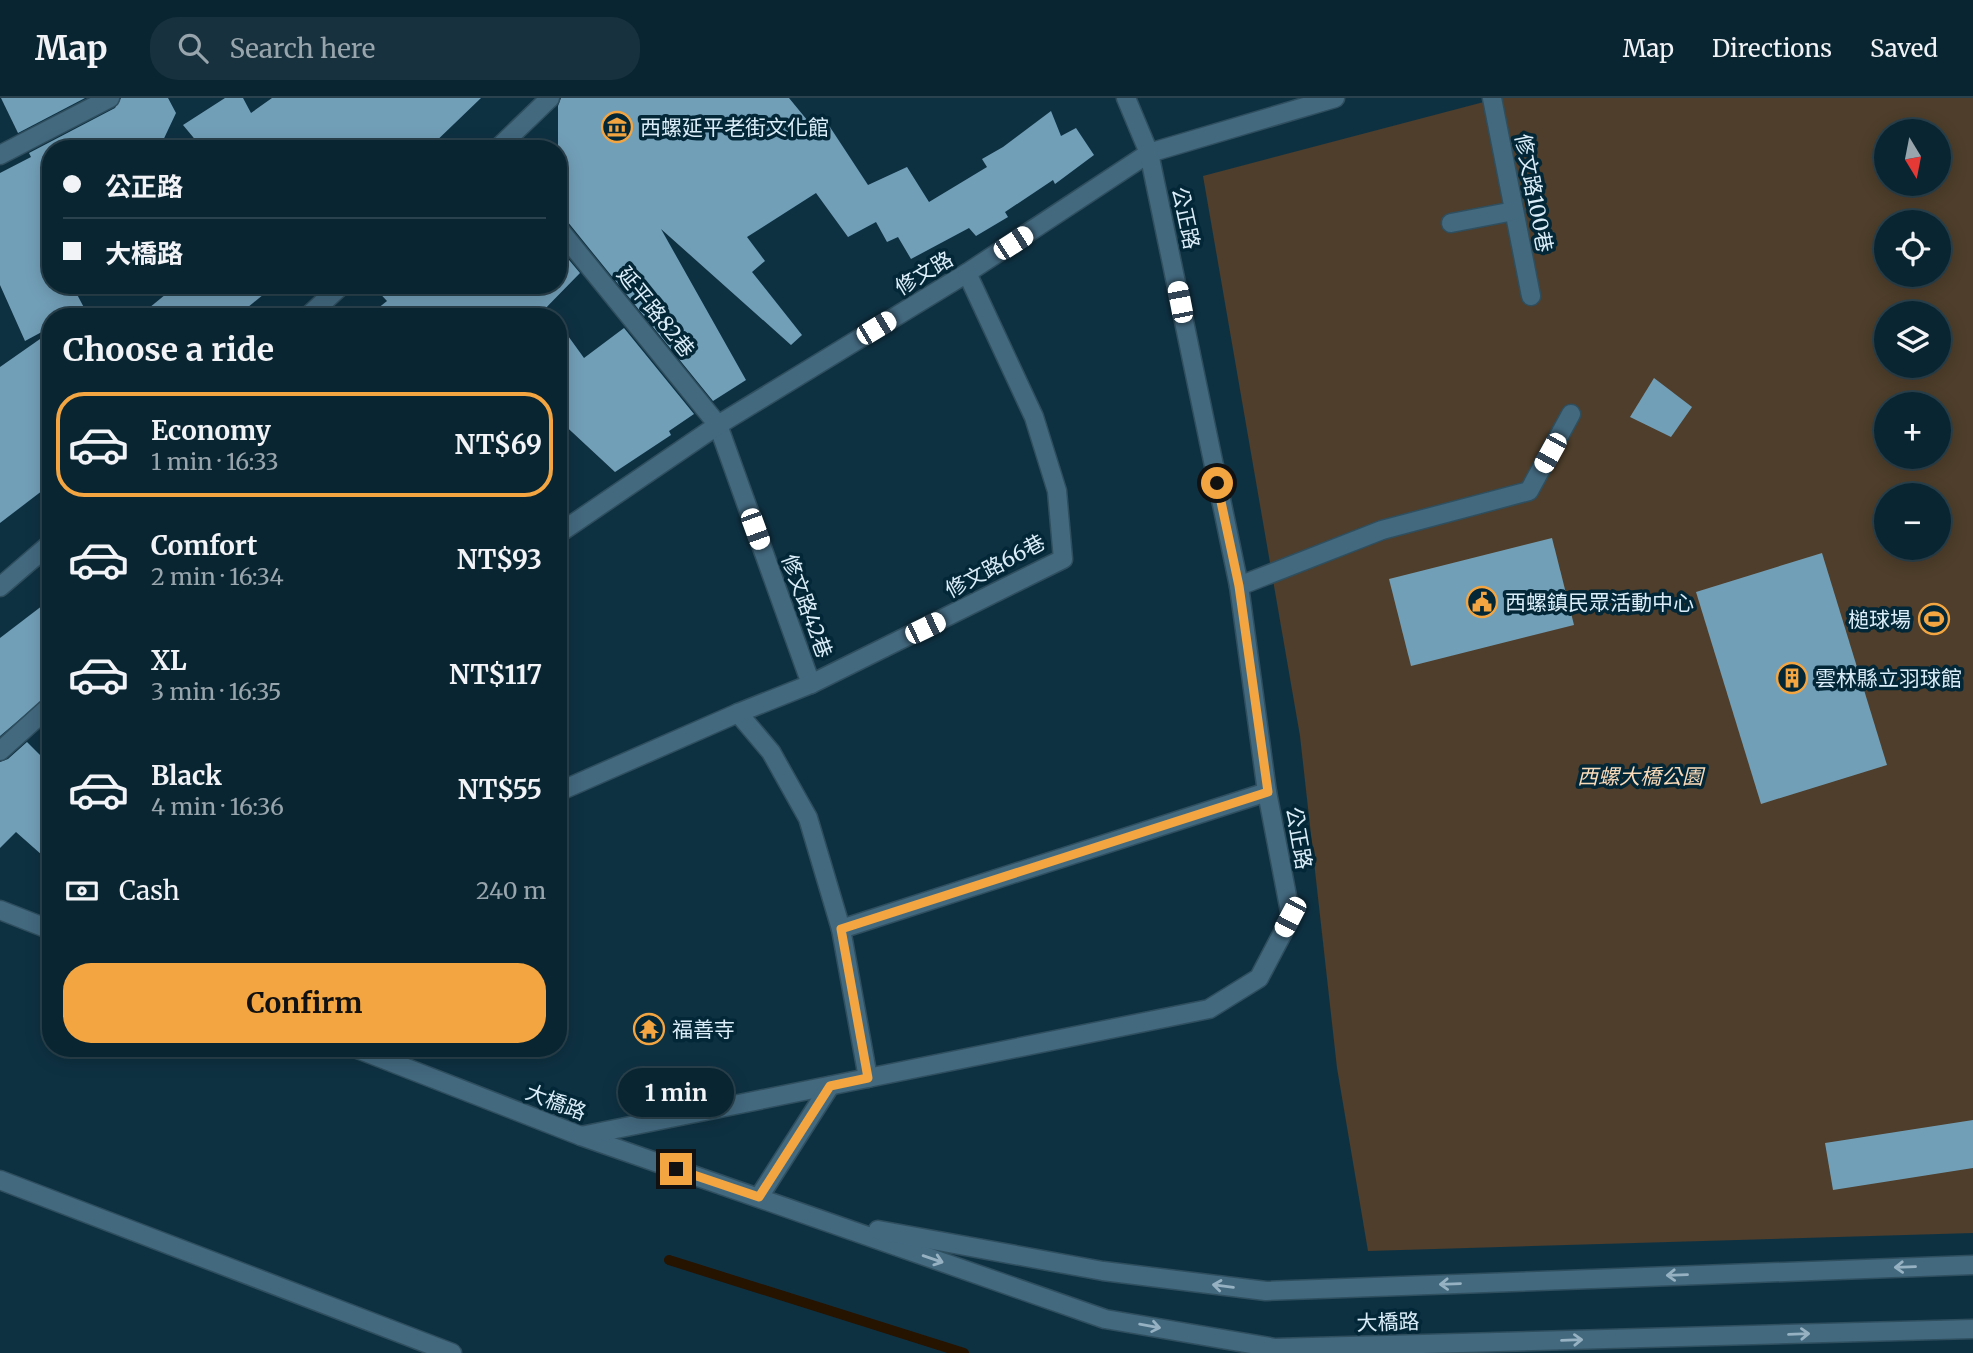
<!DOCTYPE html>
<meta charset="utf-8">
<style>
:root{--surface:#0a2532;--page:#18313e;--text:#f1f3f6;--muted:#99a5ac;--line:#2a424d;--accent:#f2a541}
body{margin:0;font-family:Merriweather,"Noto Sans TC",serif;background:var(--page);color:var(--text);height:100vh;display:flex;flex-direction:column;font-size:26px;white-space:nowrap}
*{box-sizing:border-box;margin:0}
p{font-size:23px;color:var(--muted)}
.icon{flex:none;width:38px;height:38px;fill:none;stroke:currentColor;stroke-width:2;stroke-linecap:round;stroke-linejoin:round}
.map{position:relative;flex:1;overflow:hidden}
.side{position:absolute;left:42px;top:210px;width:525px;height:749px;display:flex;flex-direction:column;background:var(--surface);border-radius:28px;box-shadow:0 4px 18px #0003,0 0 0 2px var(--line)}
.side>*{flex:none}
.banner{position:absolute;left:42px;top:42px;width:525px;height:154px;border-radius:28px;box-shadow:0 4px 18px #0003,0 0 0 2px var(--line);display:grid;align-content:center;height:154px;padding:0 21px;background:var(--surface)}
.needle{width:46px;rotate:170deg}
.controls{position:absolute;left:1874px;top:21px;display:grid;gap:14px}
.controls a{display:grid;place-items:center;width:77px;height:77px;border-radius:50%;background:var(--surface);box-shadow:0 4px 18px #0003,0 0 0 2px var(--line);font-size:35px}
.end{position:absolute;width:32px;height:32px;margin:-16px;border:9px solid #f2a541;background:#111;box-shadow:0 0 0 4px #111}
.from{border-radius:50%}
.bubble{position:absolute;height:49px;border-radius:24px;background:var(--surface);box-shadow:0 4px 18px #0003,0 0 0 2px var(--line);font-size:23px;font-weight:700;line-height:49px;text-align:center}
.car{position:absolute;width:21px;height:42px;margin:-21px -10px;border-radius:9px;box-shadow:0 0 5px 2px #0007;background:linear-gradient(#fff 24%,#345 0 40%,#fff 0 76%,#345 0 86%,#fff 0)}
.banner b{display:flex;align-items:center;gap:24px;height:66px;font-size:26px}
.banner b+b{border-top:2px solid var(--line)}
.banner i{width:18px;height:18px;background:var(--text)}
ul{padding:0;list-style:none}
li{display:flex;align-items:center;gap:21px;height:105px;margin:0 14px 10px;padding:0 7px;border:4px solid transparent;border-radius:28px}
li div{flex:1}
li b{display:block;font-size:26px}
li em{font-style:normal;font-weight:700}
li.active{border-color:var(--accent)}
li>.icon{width:63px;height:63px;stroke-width:1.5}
h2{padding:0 21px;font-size:32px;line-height:84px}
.pay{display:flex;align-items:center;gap:18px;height:77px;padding:0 21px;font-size:26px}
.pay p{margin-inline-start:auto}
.cta{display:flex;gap:14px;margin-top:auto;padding:14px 21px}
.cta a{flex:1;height:80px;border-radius:28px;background:var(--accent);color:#111;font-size:28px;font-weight:700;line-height:80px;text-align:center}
header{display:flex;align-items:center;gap:42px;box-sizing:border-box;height:98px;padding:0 35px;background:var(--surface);border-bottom:2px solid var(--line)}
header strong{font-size:33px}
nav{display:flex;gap:38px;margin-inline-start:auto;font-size:24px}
.search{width:490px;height:63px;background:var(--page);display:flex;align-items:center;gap:18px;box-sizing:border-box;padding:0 24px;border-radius:28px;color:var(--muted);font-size:26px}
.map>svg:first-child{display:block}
.green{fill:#4e3e2b;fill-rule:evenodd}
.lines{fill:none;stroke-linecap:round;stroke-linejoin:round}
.stream{stroke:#261300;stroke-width:10}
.building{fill:#729fb8}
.minor-casing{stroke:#2f4f5f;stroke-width:21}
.minor{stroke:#43697f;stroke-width:18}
.oneway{stroke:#96b2c2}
.route{stroke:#f2a541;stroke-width:9}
.labels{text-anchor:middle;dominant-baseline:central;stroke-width:7;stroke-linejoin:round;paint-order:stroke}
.poi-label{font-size:21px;fill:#daedf8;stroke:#032737;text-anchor:start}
.street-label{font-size:21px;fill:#daedf8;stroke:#032737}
.park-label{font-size:21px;font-style:italic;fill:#f9dab9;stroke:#032737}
</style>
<header>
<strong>Map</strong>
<div class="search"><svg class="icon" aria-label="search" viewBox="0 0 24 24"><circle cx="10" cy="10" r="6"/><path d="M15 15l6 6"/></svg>Search here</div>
<nav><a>Map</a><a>Directions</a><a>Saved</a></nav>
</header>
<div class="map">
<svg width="1973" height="1255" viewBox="0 0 1973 1255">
<rect width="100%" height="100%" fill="#0e3142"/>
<path class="green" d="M1499,0H1973V1135L1368,1153L1337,970L1300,638L1203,78ZM1886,33H1939V86H1886ZM1886,124H1939V177H1886ZM1886,215H1939V268H1886ZM1886,306H1939V359H1886ZM1886,397H1939V450H1886Z"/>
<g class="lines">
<polyline class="stream" points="669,1162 964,1255"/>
</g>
<g class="building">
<polygon points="1,0 85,0 18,35"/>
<polygon points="121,0 168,0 176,15 159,51 51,51 51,187 72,187 89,219 51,219 51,229 25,243 0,187 0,75 31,59 29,55 115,10"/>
<polygon points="225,0 243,0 251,15 272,0 481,0 428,51 203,51 183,27"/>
<polygon points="561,0 789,0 812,28 826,23 868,87 907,69 929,104 987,69 982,61 1003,49 1051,13 1061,38 1076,30 1094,57 1055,86 1053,82 1005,114 1008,119 976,138 969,130 911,161 898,139 887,144 876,124 848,139 816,95 747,139 765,163 752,174 802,237 791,247 661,131 746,282 713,303 567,123 558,119 558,8"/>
<polygon points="559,150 580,175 537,219 367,219 387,203 372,187 558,187"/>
<polygon points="177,187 275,187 236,219 138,219"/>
<polygon points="558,224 584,260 624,230 694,316 669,333 671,337 615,374 558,321"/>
<polygon points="40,241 51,257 51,386 0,425 0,269"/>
<polygon points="1654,280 1692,309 1671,339 1630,319"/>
<polygon points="1552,440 1574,527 1411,568 1389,481"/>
<polygon points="1822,455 1887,667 1761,706 1696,494"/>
<polygon points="51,501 51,595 0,638 0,540"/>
<polygon points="27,644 51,668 51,765 16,734 0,750 0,664 8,661"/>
<polygon points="1973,1022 1973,1070 1833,1092 1825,1045"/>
</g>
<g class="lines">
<g class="minor-casing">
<g id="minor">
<polyline points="1492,0 1531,198"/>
<polyline points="497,51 550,0"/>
<polyline points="0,57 110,0"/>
<polyline points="1451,125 1514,113"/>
<polyline points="558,130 718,327 811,586"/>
<polyline points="307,219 342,187"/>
<polyline points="558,436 718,327 967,175 1149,55 1335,0"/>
<polyline points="1239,488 1382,432 1529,393 1571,316"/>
<polyline points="0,489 51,445"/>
<polyline points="738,615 771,654 808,720 841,831 868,980"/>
<polyline points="0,653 51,607"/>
<polyline points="558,694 738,615 811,586 1063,461 1057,393 1034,319 967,175"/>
<polyline points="0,812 51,832"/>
<polyline points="841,831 1267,694"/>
<polyline points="355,950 581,1038 1105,1221 1275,1250 1973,1231"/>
<polyline points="581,1038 1209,911 1259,880 1291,819 1267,694 1239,488 1149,55 1126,0"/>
<polyline points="0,1082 452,1255"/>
<polyline points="759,1099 830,988"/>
<polyline points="878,1132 1103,1173 1266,1193 1973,1167"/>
</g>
</g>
<use href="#minor" class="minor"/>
</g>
<defs><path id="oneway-shaft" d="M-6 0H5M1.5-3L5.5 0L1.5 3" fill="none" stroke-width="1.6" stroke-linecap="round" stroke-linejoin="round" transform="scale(1.75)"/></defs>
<g class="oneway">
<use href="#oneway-shaft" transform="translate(933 1161) rotate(19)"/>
<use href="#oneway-shaft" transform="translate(1905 1169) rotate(178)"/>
<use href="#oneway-shaft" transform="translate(1677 1177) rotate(178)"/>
<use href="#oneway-shaft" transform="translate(1450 1186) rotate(178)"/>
<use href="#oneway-shaft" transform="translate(1223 1188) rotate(-173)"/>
<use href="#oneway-shaft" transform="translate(1150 1228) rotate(10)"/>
<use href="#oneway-shaft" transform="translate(1799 1236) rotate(-2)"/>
<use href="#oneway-shaft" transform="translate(1572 1242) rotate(-2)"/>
</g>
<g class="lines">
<polyline class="route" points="676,1071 759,1099 830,988 868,980 841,831 1268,694 1239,488 1217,385"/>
</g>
<defs>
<g id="museum-ring" transform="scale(1.575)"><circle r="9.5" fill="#032737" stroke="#f2a541" stroke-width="1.5"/><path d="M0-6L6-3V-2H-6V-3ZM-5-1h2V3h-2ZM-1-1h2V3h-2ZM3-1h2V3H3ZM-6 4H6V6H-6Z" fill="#f2a541"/></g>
<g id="civic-ring" transform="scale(1.575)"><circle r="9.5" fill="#032737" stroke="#f2a541" stroke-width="1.5"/><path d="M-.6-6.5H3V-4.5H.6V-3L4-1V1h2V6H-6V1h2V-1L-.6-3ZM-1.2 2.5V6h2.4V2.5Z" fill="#f2a541"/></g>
<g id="stadium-ring" transform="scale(1.575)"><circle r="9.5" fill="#032737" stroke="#f2a541" stroke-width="1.5"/><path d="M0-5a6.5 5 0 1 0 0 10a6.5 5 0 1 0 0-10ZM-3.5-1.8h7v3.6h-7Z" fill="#f2a541"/></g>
<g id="building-ring" transform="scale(1.575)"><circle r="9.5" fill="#032737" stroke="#f2a541" stroke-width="1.5"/><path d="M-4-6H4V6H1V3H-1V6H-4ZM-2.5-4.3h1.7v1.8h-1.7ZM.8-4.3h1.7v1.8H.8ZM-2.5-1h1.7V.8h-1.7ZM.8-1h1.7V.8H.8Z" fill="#f2a541"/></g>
<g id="temple-ring" transform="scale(1.575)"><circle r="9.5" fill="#032737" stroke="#f2a541" stroke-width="1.5"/><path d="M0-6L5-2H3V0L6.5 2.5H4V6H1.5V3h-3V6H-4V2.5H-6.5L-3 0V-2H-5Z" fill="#f2a541"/></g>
</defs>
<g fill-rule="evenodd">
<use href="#museum-ring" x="617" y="29"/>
<use href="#civic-ring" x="1482" y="504"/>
<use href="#stadium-ring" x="1934" y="521"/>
<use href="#building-ring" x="1792" y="580"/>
<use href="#temple-ring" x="649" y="931"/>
</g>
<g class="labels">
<g class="poi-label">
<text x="640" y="29">西螺延平老街文化館</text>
<text x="1505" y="504">西螺鎮民眾活動中心</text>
<text x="1911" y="521" text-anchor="end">槌球場</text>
<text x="1815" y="580">雲林縣立羽球館</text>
<text x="672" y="931">福善寺</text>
</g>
<g class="street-label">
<text transform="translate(1534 95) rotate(79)">修文路100巷</text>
<text transform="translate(1186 120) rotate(78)">公正路</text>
<text transform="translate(924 175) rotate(-31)">修文路</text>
<text transform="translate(656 214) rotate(51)">延平路82巷</text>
<text transform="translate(995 468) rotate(-28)">修文路66巷</text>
<text transform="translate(807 508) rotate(70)">修文路42巷</text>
<text transform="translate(1299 740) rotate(80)">公正路</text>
<text transform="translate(556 1004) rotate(21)">大橋路</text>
<text transform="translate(1388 1224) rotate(-2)">大橋路</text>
</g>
<g class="park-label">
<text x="1640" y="678">西螺大橋公園</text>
</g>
</g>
</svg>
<div class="controls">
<a><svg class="needle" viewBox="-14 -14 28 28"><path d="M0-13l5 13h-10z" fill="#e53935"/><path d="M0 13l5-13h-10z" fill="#99a5ac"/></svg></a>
<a><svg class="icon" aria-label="locate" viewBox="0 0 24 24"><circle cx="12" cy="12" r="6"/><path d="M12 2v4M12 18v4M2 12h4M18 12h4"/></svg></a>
<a><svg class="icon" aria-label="layers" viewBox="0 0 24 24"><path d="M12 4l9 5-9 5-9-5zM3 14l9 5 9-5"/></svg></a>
<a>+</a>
<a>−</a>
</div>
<i class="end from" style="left:1217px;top:385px"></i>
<i class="end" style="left:676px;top:1071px"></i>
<div class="bubble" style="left:618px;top:970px;width:116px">1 min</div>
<i class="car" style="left:1013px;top:145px;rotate:57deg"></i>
<i class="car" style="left:1180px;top:204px;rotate:349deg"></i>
<i class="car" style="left:876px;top:230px;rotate:59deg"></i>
<i class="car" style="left:1550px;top:355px;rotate:209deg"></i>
<i class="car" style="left:755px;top:431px;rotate:160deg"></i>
<i class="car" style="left:925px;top:530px;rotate:64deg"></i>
<i class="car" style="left:1290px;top:819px;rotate:208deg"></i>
<div class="banner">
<b><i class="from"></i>公正路</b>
<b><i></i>大橋路</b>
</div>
<section class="side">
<h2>Choose a ride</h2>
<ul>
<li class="active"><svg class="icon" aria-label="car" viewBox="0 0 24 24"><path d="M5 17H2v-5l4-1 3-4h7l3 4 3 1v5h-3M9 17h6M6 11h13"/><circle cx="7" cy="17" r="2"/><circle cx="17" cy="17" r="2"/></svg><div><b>Economy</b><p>1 min · 16:33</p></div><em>NT$69</em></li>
<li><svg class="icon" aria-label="car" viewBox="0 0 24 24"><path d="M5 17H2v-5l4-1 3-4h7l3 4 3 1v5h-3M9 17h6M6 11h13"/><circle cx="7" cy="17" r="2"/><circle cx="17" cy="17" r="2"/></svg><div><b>Comfort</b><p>2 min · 16:34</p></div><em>NT$93</em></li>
<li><svg class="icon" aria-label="car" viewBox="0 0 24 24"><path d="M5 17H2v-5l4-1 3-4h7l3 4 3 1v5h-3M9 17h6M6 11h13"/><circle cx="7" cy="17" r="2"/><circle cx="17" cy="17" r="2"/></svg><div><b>XL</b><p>3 min · 16:35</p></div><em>NT$117</em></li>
<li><svg class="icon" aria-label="car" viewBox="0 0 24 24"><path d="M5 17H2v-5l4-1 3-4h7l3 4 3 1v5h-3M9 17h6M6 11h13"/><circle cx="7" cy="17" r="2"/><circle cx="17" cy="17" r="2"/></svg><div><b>Black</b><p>4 min · 16:36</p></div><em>NT$55</em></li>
</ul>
<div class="pay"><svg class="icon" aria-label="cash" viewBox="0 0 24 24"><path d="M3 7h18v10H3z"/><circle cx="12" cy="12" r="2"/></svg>Cash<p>240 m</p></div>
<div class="cta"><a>Confirm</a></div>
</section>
</div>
